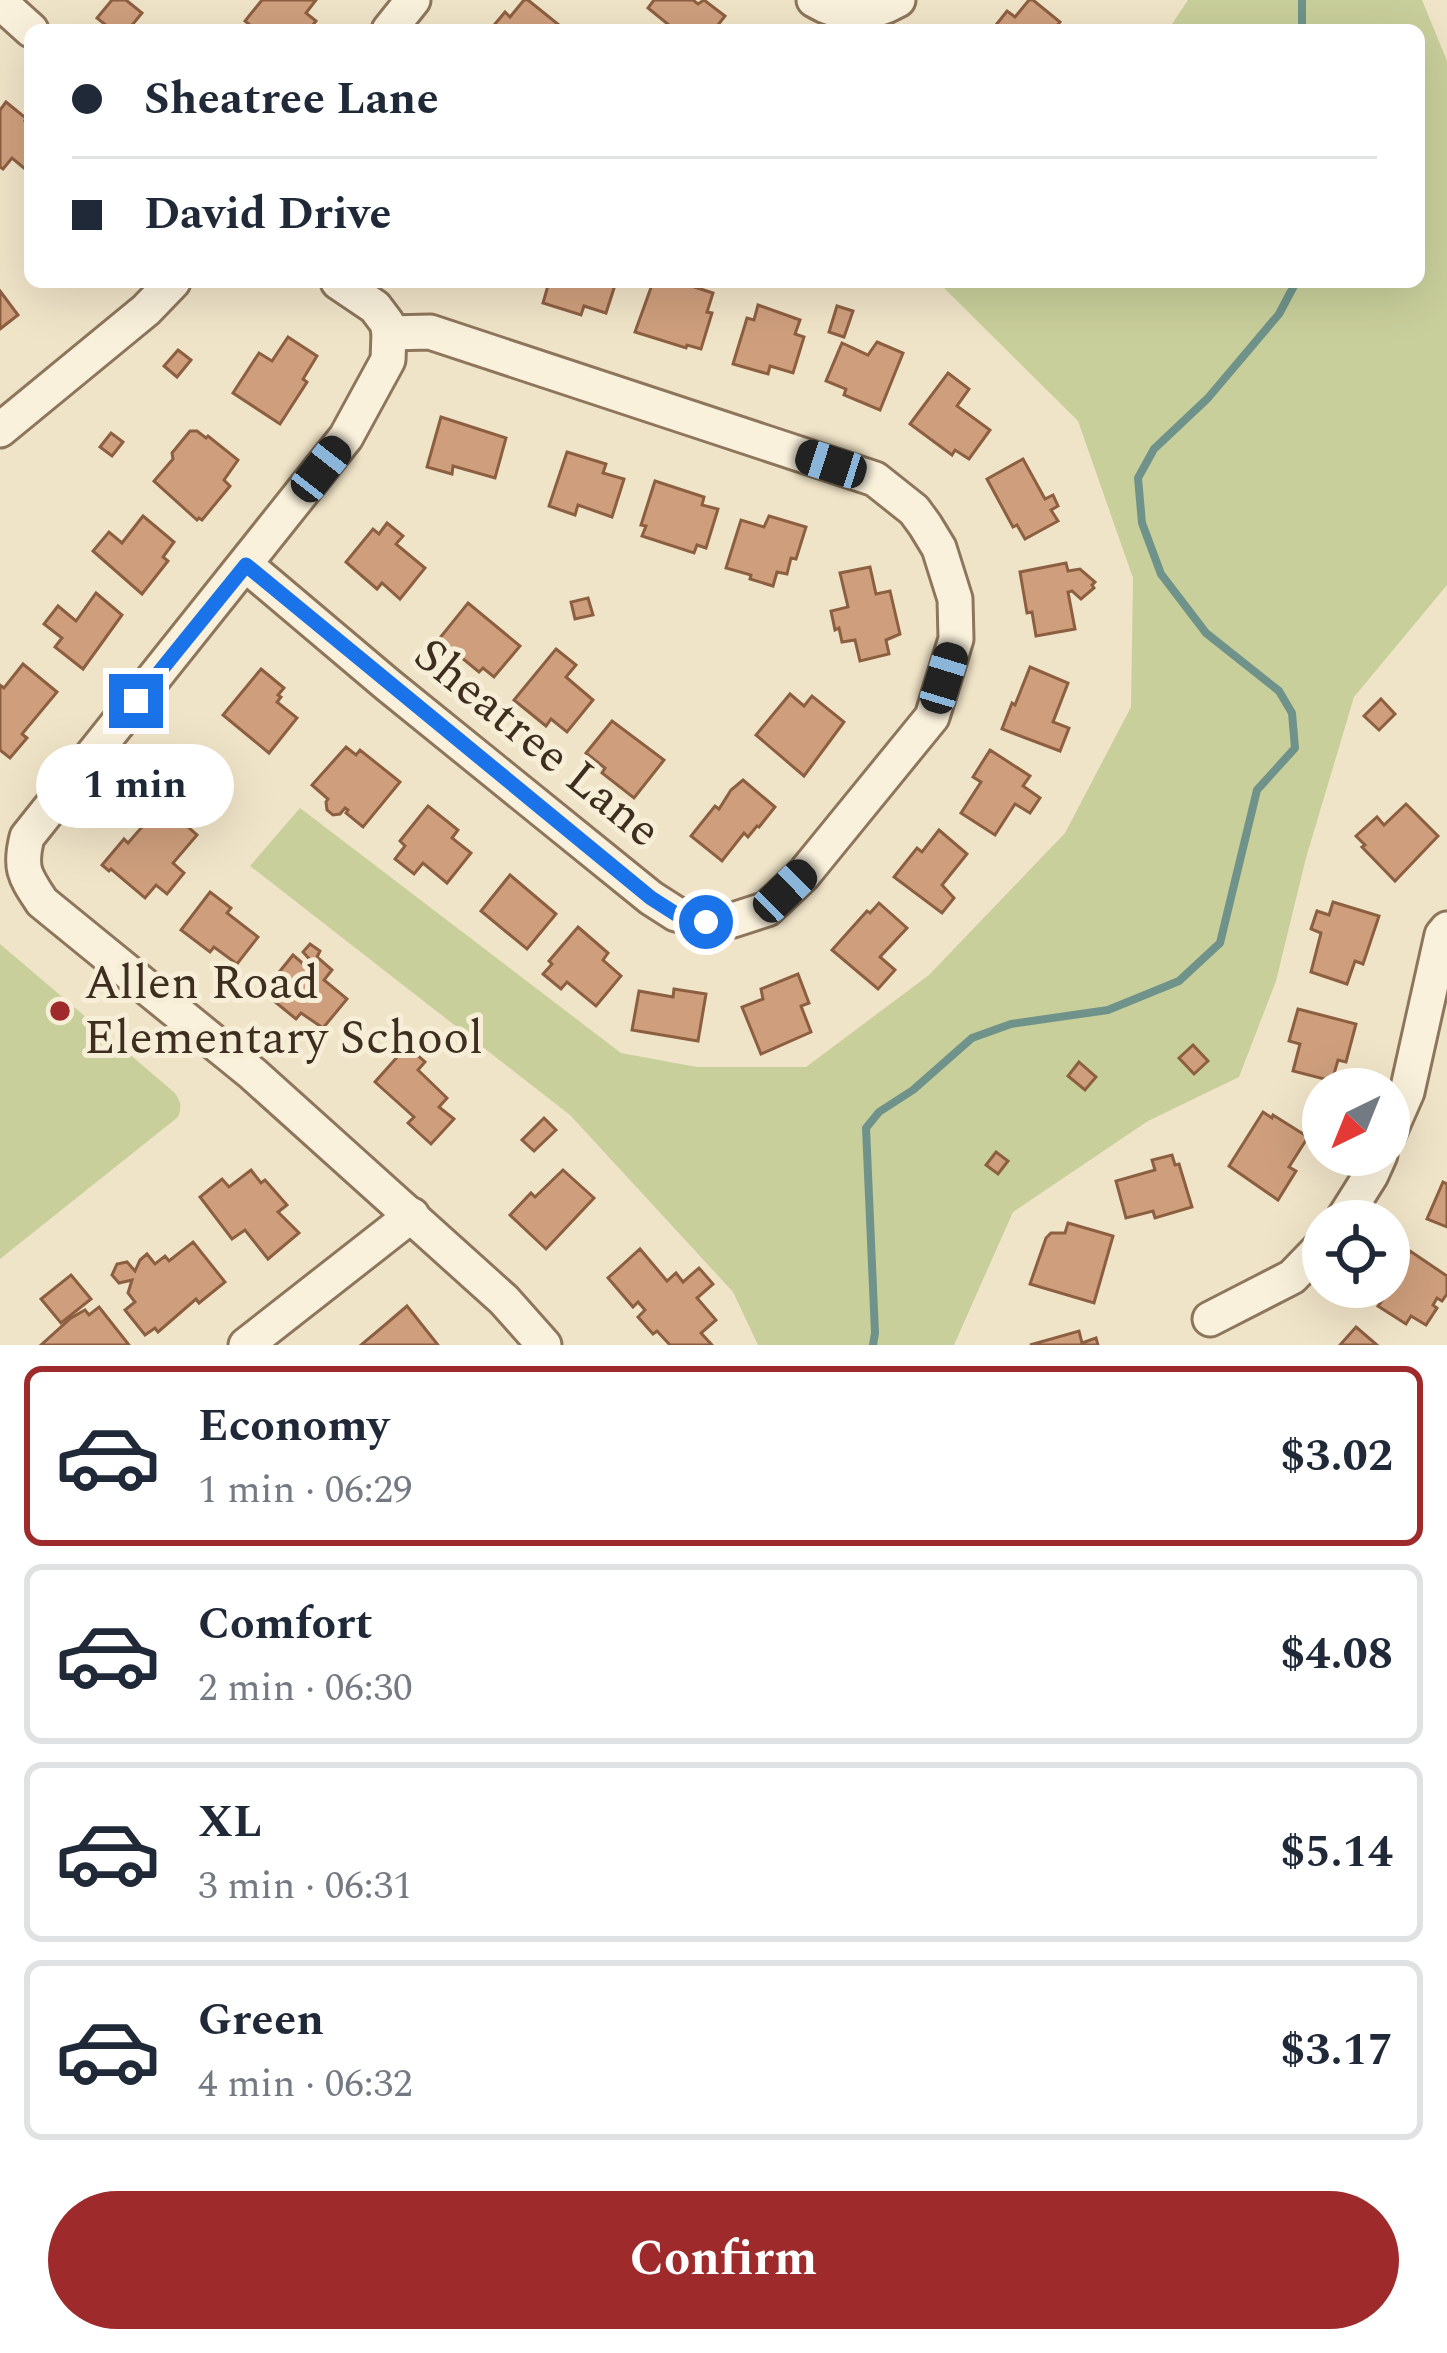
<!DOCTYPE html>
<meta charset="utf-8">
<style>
:root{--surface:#fff;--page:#f2f2f3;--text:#1f2937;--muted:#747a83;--line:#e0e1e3;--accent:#9e2a2b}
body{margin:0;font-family:Spectral,serif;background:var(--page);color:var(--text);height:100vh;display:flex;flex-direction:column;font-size:45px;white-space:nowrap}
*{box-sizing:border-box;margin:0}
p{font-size:39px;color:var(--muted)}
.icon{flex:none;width:66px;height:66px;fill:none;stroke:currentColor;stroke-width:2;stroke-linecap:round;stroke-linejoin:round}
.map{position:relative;height:1345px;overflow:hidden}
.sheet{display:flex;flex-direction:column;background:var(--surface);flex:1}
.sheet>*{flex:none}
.guide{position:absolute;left:24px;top:24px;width:1401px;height:264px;border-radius:18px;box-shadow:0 12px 48px #0002;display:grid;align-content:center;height:264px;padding:0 48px;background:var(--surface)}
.needle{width:78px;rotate:223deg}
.controls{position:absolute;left:1302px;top:1068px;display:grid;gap:24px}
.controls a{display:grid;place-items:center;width:108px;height:108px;border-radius:50%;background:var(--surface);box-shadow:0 12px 48px #0002;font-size:60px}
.end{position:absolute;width:54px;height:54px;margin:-27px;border:15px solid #1a73e8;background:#fff;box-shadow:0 0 0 6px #fff}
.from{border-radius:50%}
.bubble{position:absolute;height:84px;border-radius:42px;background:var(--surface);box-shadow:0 12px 48px #0002;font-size:39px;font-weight:700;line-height:84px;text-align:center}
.car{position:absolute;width:36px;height:72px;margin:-36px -18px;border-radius:15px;box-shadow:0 0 9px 3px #0007;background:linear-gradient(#222 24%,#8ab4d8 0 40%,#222 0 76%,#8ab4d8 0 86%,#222 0)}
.guide b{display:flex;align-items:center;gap:42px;height:114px;font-size:45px}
.guide b+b{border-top:3px solid var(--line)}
.guide i{width:30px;height:30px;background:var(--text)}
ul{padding:21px 0 0;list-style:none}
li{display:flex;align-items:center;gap:36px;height:180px;margin:0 24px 18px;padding:0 24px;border:6px solid var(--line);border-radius:18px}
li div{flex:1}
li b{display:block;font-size:45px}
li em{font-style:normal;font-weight:700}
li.active{border-color:var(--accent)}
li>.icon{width:108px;height:108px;stroke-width:1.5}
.cta{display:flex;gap:24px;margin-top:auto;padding:24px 48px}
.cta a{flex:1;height:138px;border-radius:72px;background:var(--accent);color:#fff;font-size:48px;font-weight:700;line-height:138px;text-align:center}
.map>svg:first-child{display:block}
.green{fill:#c9cf9b}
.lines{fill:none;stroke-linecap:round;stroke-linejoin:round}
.stream{stroke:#6f938a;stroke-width:8}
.building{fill:#cf9f7d;stroke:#8d5f41;stroke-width:3}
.minor-casing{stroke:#8d765c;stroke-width:39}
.minor{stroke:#faf1dc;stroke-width:33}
.route{stroke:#1a73e8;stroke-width:15}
.poi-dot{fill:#9e2a2b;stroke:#f7eed8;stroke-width:4.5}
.labels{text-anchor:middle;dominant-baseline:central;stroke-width:10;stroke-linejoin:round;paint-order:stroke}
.street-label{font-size:48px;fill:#3d2e20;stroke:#f7eed8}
.poi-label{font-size:48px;fill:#3d2e20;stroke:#f7eed8;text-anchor:start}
</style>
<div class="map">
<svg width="1447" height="1345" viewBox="0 0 1447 1345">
<rect width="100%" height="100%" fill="#f0e4c8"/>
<g class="green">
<polygon points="1188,0 1422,0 1447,61 1447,585 1354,697 1306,858 1276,981 1239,1077 1148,1121 1013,1212 954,1345 758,1345 733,1292 570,1115 250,866 300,808 621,1053 697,1067 806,1067 929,975 1065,833 1131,707 1133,578 1078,421 943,287 946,282 1419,282 1419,30 1168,30"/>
<path d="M0,944L175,1093C181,1102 182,1107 178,1117L0,1259Z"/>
</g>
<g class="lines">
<g class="stream">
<polyline points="1302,0 1302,30"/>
<polyline points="873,1345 875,1333 866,1128 879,1112 913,1090 972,1038 1011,1024 1108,1010 1179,981 1220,943 1257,790 1295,748 1292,713 1279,691 1206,633 1161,574 1142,523 1138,478 1154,449 1208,398 1279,314 1296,282"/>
</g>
</g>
<g class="building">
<polygon points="112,0 126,0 142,13 128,30 112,30 97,18"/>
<polygon points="262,0 316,0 306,13 316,21 309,30 256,30 245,21"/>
<polygon points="524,0 528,0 559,25 555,30 490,30 505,12 510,17"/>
<polygon points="654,0 693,0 698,4 704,0 725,16 714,30 675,30 648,8"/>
<polygon points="1029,0 1033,0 1060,22 1054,30 992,30 1007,11 1015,17"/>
<polygon points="6,102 27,119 25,121 30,125 30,173 12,158 3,169 0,167 0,110"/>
<polygon points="549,282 616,282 606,313 584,306 581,315 543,303"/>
<polygon points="653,282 679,282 713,293 707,312 712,313 701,349 687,345 686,348 635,332"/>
<polygon points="0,291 18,315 0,329"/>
<polygon points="758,305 800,320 795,334 804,337 793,373 770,366 768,374 733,364 747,318 754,320"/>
<polygon points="837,306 853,311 844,337 829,332"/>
<polygon points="288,337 317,356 303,379 307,382 280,424 233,393 259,353 272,361"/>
<polygon points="877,342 903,353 880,410 844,395 846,389 826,381 842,343 868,355"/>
<polygon points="178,350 191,360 177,377 164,366"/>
<polygon points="948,373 969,389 957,406 990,430 969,459 955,450 952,455 910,424"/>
<polygon points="441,417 506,438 495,478 453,466 452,474 427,467"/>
<polygon points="190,431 197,431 206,438 208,436 238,460 224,480 230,486 202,520 199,518 197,520 154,481 173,459 172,453"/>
<polygon points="111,433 123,442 112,456 100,447"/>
<polygon points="567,452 606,464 603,473 624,479 612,517 578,505 575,515 549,506"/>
<polygon points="1023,459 1045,499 1053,495 1058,506 1051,510 1058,521 1025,539 1017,525 1013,527 987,479"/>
<polygon points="655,481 704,497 702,505 718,509 706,548 697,545 694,553 642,536 646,526 641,525"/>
<polygon points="143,516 174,542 163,557 168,561 142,594 93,551 109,532 122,543"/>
<polygon points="769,516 806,527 796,559 791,558 787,574 777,572 773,586 750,579 751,575 726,568 741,520 764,527"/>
<polygon points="387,523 403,536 396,544 425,568 400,599 382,583 377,589 346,562 373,529 379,534"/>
<polygon points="1066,563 1068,571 1080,569 1095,582 1092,585 1094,588 1081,599 1072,591 1068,592 1075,629 1036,636 1032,612 1027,613 1020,572"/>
<polygon points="870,567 876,594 890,591 900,634 886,640 889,654 860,661 855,640 842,642 839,628 835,630 831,611 848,607 840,573"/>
<polygon points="96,593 122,615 83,669 55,647 62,638 44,624 58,606 76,621"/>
<polygon points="588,598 593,615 575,619 571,602"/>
<polygon points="468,603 520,646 494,677 483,668 479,672 439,639"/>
<polygon points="556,649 576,665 566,677 593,700 567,732 551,719 546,726 514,700"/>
<polygon points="23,664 57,692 22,734 27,738 10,758 0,750 0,685 4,688"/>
<polygon points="1030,667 1068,683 1053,722 1069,728 1060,751 1002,729 1012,703 1015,705"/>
<polygon points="261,669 284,688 278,695 281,697 277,702 297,718 269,753 223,715"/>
<polygon points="790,694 804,706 812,696 844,722 804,776 756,735"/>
<polygon points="1381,699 1395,714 1379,730 1364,716"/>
<polygon points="612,721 664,760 634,798 602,773 605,768 586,753"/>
<polygon points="346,747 356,755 360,750 400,782 363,827 346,813 348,810 345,808 340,814 333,815 327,810 326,802 328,799 312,785"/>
<polygon points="990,750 1030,776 1023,786 1040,798 1030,813 1015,804 995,835 961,813 981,782 973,777"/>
<polygon points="743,780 775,807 759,827 757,826 748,837 744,833 722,861 691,836 715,806 719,809 731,790"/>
<polygon points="154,797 197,835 173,863 184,873 167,894 156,885 145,898 111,869 109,871 102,865 124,839 128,843 142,827 135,821"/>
<polygon points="1406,804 1438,836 1395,881 1362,847 1365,845 1356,836 1377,817 1384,825"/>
<polygon points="428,806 458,830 452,838 471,853 447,883 423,863 414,874 395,859 405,846 400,841"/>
<polygon points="939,830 967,854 942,885 954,898 942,913 894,877 917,848 922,852"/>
<polygon points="510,875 556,914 527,949 481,911"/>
<polygon points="210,892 231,908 227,913 258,937 237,964 214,947 210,952 181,930"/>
<polygon points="1333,902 1379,916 1363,964 1355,961 1347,984 1311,972 1321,933 1311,929 1317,911 1329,915"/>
<polygon points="879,903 907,928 880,957 895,970 878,989 832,950 867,911 870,913"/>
<polygon points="578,927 608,953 603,960 621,976 596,1006 567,982 561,989 543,974 552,964 549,961"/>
<polygon points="310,944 320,951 317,957 332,970 324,980 347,999 323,1028 301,1013 296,1019 263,992 293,955 308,968 313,963 303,952"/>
<polygon points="798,974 809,1003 801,1006 811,1032 761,1054 742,1007 763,999 761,989"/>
<polygon points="674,989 706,994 698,1041 632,1030 639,991 673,997"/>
<polygon points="1298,1009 1356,1024 1346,1062 1338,1060 1332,1081 1293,1071 1300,1044 1289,1041"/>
<polygon points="1193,1045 1208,1061 1194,1074 1179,1058"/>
<polygon points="407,1046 425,1062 418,1070 447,1098 439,1107 454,1119 431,1144 408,1123 414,1117 375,1082"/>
<polygon points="1079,1062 1096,1077 1085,1090 1068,1076"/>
<polygon points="1263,1112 1272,1118 1273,1115 1308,1137 1289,1167 1296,1171 1278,1200 1229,1166"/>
<polygon points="544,1118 556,1130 534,1151 522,1140"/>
<polygon points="996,1152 1008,1161 998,1174 986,1165"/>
<polygon points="1172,1155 1175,1165 1179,1164 1192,1207 1155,1218 1153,1211 1126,1218 1116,1181 1155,1170 1152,1160"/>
<polygon points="251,1170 261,1183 265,1180 287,1205 278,1212 299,1233 268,1259 245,1230 232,1239 200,1197 222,1179 229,1187"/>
<polygon points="563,1170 594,1198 546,1249 510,1215 531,1193 535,1197"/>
<polygon points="1443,1182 1447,1184 1447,1227 1427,1219"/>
<polygon points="1068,1223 1113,1236 1094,1303 1030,1284 1046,1238 1051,1233 1065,1233"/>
<polygon points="193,1242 225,1282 199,1303 196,1299 158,1332 155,1328 145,1335 125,1310 135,1302 128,1293 132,1280 119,1283 112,1275 117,1264 127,1262 135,1271 140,1260 147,1254 155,1264 165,1256 169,1261"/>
<polygon points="640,1249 667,1281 676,1273 683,1282 699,1268 713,1284 697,1298 716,1320 701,1333 712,1345 670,1345 657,1331 653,1334 638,1317 645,1310 638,1302 633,1307 608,1278"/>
<polygon points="1410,1251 1447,1276 1447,1294 1442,1301 1437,1298 1433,1305 1437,1308 1426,1325 1411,1316 1406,1324 1378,1306 1386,1295 1382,1292 1386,1287 1389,1287 1389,1282"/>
<polygon points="71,1275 91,1299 61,1323 41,1299"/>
<polygon points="407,1306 438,1345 361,1345 386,1324"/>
<polygon points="99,1307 129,1345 41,1345 71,1318 85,1310 89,1315"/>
<polygon points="1356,1327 1377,1345 1340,1345"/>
<polygon points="1079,1331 1082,1343 1096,1338 1098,1345 1030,1345"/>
</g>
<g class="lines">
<g class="minor-casing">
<g id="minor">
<path d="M814,0C842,17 870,16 898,0"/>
<polyline points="0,2 31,30"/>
<polyline points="389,30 413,0"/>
<path d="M338,282L375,307L387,323L389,333L388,360L346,437L27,837C19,869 25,876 42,902L253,1074L504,1300L544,1345"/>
<polyline points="0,430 146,310 173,282"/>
<polyline points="246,565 388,685 651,898 676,914 706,921 733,920 767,909 804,874 932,717 956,639 955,599 939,548 925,525 914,510 875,479 430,332 389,333"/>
<polyline points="1389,1133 1407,1092 1442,935 1447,929"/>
<polyline points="1342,1221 1371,1175 1380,1155"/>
<polyline points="1210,1319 1292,1277 1323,1245"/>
<polyline points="246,1345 412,1215"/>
</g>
</g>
<use href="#minor" class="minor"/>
</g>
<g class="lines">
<polyline class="route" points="136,701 246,565 651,898 676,914 706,922"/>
</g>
<circle class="poi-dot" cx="60" cy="1011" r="12"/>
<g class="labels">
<g class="street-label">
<text transform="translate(537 743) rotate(39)">Sheatree Lane</text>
</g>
<g class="poi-label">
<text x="84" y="983">Allen Road<tspan x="84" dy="55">Elementary School</tspan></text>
</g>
</g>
</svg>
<div class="controls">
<a><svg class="needle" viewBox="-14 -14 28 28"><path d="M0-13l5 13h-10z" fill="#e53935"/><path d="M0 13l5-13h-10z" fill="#747a83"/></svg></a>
<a><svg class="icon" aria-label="locate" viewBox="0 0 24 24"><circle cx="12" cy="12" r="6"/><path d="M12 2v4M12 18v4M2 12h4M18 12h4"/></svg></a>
</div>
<i class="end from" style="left:706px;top:922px"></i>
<i class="end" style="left:136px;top:701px"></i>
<div class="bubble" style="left:36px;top:744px;width:198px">1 min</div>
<i class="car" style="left:831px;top:464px;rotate:288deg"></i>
<i class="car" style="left:321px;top:469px;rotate:38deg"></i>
<i class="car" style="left:944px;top:678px;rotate:17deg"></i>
<i class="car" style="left:785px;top:891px;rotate:46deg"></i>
<div class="guide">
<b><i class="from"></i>Sheatree Lane</b>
<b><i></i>David Drive</b>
</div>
</div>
<section class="sheet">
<ul>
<li class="active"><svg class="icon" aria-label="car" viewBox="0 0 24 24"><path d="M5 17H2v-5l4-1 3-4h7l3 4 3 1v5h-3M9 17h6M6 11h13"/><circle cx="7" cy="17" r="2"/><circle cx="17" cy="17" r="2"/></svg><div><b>Economy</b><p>1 min · 06:29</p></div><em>$3.02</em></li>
<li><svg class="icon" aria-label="car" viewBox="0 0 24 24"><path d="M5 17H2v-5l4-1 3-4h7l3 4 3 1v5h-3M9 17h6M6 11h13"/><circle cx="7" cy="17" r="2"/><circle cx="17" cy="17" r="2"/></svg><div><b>Comfort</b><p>2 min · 06:30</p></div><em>$4.08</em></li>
<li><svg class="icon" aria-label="car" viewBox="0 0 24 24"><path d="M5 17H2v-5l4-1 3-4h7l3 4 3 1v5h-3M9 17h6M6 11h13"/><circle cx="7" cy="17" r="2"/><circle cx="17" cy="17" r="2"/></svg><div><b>XL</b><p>3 min · 06:31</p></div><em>$5.14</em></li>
<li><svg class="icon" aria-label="car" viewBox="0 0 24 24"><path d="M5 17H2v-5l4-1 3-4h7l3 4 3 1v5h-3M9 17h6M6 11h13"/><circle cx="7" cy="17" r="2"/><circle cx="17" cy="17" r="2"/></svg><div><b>Green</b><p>4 min · 06:32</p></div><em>$3.17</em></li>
</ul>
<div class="cta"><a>Confirm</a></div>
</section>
